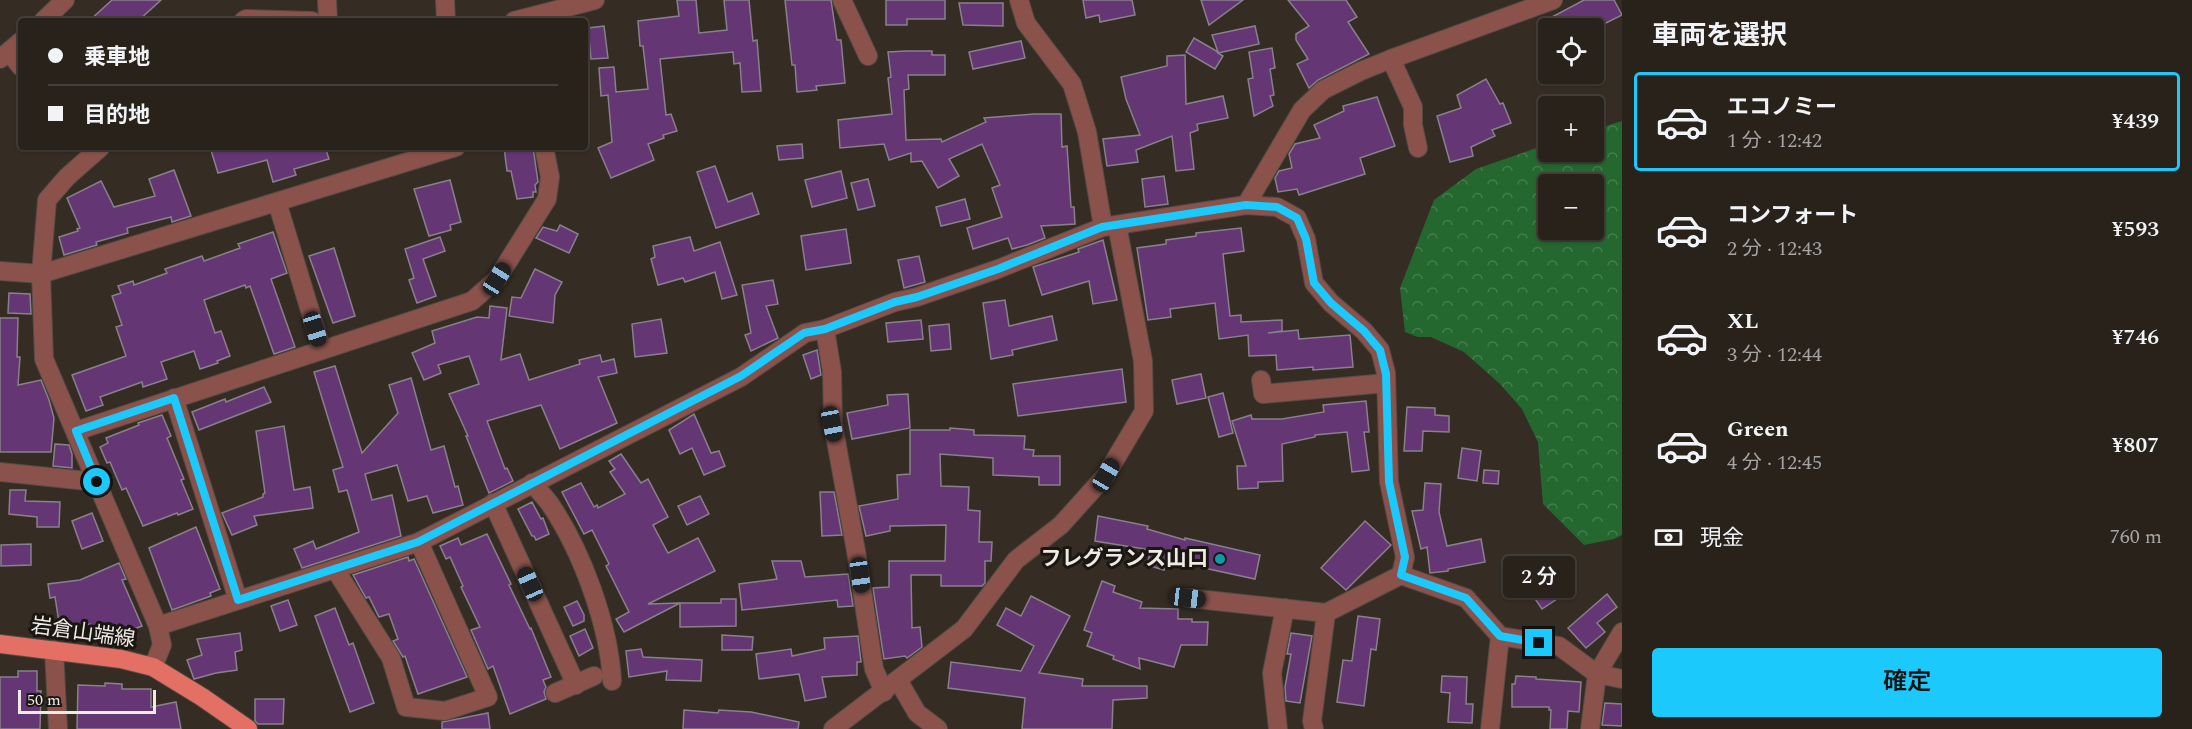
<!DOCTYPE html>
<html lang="ja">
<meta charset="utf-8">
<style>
:root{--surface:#28221b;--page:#302a24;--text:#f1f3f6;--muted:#a5a4a3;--line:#443f3a;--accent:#1cc9fc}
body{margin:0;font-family:Spectral,"Noto Sans JP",serif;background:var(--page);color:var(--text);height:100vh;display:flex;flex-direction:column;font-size:22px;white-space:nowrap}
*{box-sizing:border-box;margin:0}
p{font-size:20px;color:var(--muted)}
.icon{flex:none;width:33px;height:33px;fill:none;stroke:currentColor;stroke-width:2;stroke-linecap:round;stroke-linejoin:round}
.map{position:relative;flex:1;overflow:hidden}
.details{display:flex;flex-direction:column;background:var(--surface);width:570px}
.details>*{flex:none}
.hud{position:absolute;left:18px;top:18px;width:570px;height:132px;border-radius:6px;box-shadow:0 2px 4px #0004,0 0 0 2px var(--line);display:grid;align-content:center;height:132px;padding:0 30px;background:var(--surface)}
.fabs{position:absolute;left:1538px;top:18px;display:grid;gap:12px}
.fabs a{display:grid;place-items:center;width:66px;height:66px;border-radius:6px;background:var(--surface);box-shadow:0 2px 4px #0004,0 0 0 2px var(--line);font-size:30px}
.scale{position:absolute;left:18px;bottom:15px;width:138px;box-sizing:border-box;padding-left:6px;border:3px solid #efeae4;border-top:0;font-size:16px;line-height:21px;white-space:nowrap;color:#efeae4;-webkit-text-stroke:4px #1a1612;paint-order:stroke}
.end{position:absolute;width:27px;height:27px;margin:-14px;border:8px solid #1cc9fc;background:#111;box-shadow:0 0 0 3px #111}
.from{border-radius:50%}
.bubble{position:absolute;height:42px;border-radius:6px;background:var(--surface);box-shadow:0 2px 4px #0004,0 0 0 2px var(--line);font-size:20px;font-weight:600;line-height:42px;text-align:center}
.car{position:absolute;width:18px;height:36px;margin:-18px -9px;border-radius:8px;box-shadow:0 0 4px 2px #0007;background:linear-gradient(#222 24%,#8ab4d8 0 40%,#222 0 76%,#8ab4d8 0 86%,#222 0)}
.hud b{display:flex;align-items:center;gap:21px;height:57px;font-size:22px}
.hud b+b{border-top:2px solid var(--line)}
.hud i{width:15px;height:15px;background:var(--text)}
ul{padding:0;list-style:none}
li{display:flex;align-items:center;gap:18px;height:99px;margin:0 12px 9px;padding:0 18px;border:3px solid transparent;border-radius:6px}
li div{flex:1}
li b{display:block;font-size:22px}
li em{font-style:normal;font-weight:600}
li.selected{border-color:var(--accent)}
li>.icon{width:54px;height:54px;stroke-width:1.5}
h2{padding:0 30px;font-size:27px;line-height:72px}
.pay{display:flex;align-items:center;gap:15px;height:66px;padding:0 30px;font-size:22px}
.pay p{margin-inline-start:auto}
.action{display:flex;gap:12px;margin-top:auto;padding:12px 30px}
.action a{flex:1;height:69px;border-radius:6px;background:var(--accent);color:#111;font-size:24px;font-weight:600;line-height:69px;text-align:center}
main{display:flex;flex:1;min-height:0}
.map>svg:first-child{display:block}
.forest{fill:url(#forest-crowns);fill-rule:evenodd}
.building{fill:#653674;stroke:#88808b;stroke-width:1.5}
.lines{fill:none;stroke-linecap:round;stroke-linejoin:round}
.minor-casing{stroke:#534b43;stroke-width:20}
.major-casing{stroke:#534b43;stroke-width:20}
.minor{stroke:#8a524b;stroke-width:18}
.major{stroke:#e47065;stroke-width:18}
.route{stroke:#1cc9fc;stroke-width:8}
.culture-dot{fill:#0f9aa8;stroke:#1a1612;stroke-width:2}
.labels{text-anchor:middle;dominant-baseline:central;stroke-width:6;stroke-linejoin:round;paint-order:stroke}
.poi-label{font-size:21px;font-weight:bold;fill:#efeae4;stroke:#1a1612;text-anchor:end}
.street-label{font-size:21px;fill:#efeae4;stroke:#1a1612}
</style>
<main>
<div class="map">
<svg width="1622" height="729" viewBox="0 0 1622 729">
<defs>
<pattern id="forest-crowns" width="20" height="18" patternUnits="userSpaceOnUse" patternTransform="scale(1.5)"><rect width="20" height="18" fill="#24682f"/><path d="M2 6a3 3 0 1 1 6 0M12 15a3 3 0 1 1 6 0" fill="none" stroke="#447e4d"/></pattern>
</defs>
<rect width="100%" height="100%" fill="#352d24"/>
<path class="forest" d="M1622,121V535L1614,539L1584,545L1543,504L1538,442L1522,409L1500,384L1464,352L1431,337H1418L1405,332L1400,288L1434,200L1476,169L1548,144V152H1593V130ZM1548,184H1593V230H1548Z"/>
<g class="building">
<polygon points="112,0 161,0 138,21 89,21"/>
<polygon points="677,0 696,0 699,33 727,30 724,0 749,0 753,41 757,40 761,91 742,92 740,63 734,64 733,52 660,59 666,115 671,114 677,131 663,135 664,138 648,144 654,160 611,178 598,148 612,142 608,95 601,96 599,68 614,67 616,92 648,89 643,46 640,46 638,21 679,16"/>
<polygon points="785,0 831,0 837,40 841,40 845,83 816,86 817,90 797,92 795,65 792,65"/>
<polygon points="886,0 945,0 945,19 907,19 907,25 886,25"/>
<polygon points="1083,0 1132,0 1135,15 1100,22 1099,15 1086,18"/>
<polygon points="1201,0 1243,0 1209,25"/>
<polygon points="1288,0 1346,0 1357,17 1348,22 1369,54 1318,80 1309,88 1297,64 1308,59 1296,40 1296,34 1309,26"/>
<polygon points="1584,0 1614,0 1622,15 1596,28 1555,28 1550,18"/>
<polygon points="959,3 1003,3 1003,26 963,25"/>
<polygon points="604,26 608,58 591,59 588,28"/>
<polygon points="1255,26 1259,44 1218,53 1223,56 1215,69 1186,52 1194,38 1218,52 1212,35"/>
<polygon points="1021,41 1025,58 973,69 969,52"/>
<polygon points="1272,48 1275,68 1270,69 1274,95 1270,96 1273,106 1254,116 1248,79 1253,78 1249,52"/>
<polygon points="907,51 932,51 932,55 945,55 945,75 908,75 909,89 904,90 906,140 941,139 942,142 986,122 984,118 1034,114 1061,114 1062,147 1067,146 1071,207 1074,207 1075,224 1041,226 1045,238 1027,245 1012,249 1008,238 973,249 967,228 1002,217 992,188 1000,185 982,144 949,159 959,176 938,188 922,161 911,162 911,153 889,160 884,144 840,148 838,120 892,114 888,78 891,77 888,52"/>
<polygon points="1185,55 1186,104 1223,96 1228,118 1197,124 1198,130 1190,133 1194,169 1176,171 1172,136 1136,150 1138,162 1107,166 1103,139 1140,135 1126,99 1121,77 1167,66 1167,56"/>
<polygon points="1486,79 1500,104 1503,103 1511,123 1492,130 1495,136 1471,147 1473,156 1450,162 1437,116 1461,108 1457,95"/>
<polygon points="1377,97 1395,146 1360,158 1365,174 1299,195 1297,189 1278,192 1275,178 1279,171 1292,168 1289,154 1295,144 1320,138 1314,125 1344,111 1343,106"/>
<polygon points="802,144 803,158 779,160 777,146"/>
<polygon points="210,147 325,147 329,159 294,169 296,175 273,182 267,160 218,173"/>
<polygon points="504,147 533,147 538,182 535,185 536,192 533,192 533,197 517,199 511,171 507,171"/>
<polygon points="715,166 728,202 752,193 759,214 716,228 697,172"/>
<polygon points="174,170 191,216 172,222 171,217 127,228 128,233 96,242 97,245 64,255 59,237 78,231 77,229 80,228 67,198 101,181 114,207 155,196 149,179"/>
<polygon points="841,171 847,198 812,207 805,180"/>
<polygon points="1164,176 1168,204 1145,207 1142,179"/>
<polygon points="868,179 875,206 858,210 851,183"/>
<polygon points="450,180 461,222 450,225 451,230 429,236 414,189"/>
<polygon points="965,199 970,219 941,226 936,207"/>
<polygon points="560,225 578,234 569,253 536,238 543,227 557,231"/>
<polygon points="1241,228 1244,251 1223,254 1230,316 1241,315 1241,322 1282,320 1282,331 1268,333 1298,330 1299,339 1350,335 1353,367 1313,370 1313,367 1277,370 1276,355 1249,356 1248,335 1219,339 1215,303 1170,309 1171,317 1148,320 1137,248 1166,244 1166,240 1196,236 1196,233"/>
<polygon points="846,229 851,263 806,270 801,236"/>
<polygon points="273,232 287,273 271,279 295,347 274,354 250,286 246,288 245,285 204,300 215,333 221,331 230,356 217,361 218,363 200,369 194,351 161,362 167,379 143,387 142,382 100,397 103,405 86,411 72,375 126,356 116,327 122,325 112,296 121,293 118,286 133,281 134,285 167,273 165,269 202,256 204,261 240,248 238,244"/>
<polygon points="440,237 445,251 423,259 436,296 417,303 409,280 414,278 405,249"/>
<polygon points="690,237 694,251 720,242 737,295 722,299 715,272 685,282 683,278 658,285 651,259 655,257 653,246"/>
<polygon points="1103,240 1117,300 1093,304 1089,281 1042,295 1033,267 1079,252 1078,249"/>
<polygon points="334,248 355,316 333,323 309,256"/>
<polygon points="919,256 925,282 904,288 898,260"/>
<polygon points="535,269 562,282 555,295 553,323 509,316 512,297 521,298"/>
<polygon points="773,280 778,304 766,306 778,338 751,351 745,335 751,333 742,285"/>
<polygon points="9,293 30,294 31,314 8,313"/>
<polygon points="1005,300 1009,326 1052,316 1057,340 1012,350 1013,355 991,359 983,303"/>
<polygon points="490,306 507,308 501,360 520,354 529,380 580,364 579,360 600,355 602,362 614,359 617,373 598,377 617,423 560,449 541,405 487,421 505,469 507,468 513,481 489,493 466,436 468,436 449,394 479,384 469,356 438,365 441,373 424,380 412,353 435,343 432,331 477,317 489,318"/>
<polygon points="0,318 18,318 17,357 20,357 18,385 41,380 49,400 54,418 51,452 0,452"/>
<polygon points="661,319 667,353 635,357 632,324"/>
<polygon points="921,320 923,339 888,342 886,323"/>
<polygon points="949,324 951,349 931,351 929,326"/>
<polygon points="817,350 821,375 811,379 803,355"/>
<polygon points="335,366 362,453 398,413 389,385 411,378 431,450 444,446 455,487 458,486 463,505 433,513 427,496 408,501 397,465 365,474 372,500 392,495 401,536 302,568 294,549 313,541 316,549 359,532 347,490 339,492 333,470 343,467 314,372"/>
<polygon points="1122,369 1126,402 1018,416 1013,384"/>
<polygon points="1201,374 1206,398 1177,404 1172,380"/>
<polygon points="264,387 271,402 199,430 192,412 225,399 226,402"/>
<polygon points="1223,393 1233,433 1219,437 1208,397"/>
<polygon points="908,394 910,428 852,439 847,413 888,405 887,395"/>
<polygon points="1366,401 1369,432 1364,432 1369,470 1352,472 1347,432 1315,435 1315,437 1282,444 1283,481 1258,482 1258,488 1238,489 1237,466 1246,466 1232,421 1251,415 1252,419 1282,419 1324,412 1323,405"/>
<polygon points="1407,407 1435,408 1435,415 1449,416 1449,432 1423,431 1422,451 1404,451"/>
<polygon points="694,414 711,453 719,451 725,466 704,475 692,448 680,454 669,430"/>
<polygon points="162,415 171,436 167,438 184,479 181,480 193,509 178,515 177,513 143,526 126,488 122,490 110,462 107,463 100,447 108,443 106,438 139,425 138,423"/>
<polygon points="284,426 294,490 310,487 313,508 254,516 257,525 232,535 222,513 263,497 263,494 265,493 256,431"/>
<polygon points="950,428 974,430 974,435 1025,436 1024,449 1034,450 1033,456 1060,456 1060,485 1039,485 1039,477 993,475 993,458 940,454 941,486 969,487 968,510 980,511 979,542 992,542 991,561 985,561 985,583 982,586 941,586 941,575 911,575 912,628 920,627 922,647 907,658 905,656 884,659 873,588 889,587 889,561 945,561 946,525 890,526 890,531 866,536 859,506 898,499 897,475 910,474 910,430 950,430"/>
<polygon points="55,444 69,445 72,454 72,468 53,466"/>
<polygon points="1462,448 1481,451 1477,481 1458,478"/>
<polygon points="621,454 641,483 648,479 668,517 653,525 668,553 698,538 715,571 648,604 680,603 624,632 616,619 629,612 606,566 609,564 592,530 584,534 562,492 581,483 594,507 597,505 598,508 625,494 610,472 615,469 609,461"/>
<polygon points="1484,470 1499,471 1498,484 1483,483"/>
<polygon points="1425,483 1441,484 1439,512 1447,546 1481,539 1485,562 1448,569 1448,571 1430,573 1427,547 1421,549 1412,511 1423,510"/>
<polygon points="10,490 26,490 25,501 60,502 59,527 37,527 37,517 9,514"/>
<polygon points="820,492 834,492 842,535 822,536"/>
<polygon points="700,496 709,514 687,525 678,506"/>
<polygon points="532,502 541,519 543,518 549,534 536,540 534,536 532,536 518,509"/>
<polygon points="92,513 103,541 82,549 72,521"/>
<polygon points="1098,516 1148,526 1147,529 1185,540 1185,538 1260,555 1255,579 1167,560 1164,570 1147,565 1151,550 1095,541"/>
<polygon points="1365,521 1391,545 1346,590 1321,568"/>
<polygon points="196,527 220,589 210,593 211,596 172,610 149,548"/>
<polygon points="487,534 511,584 509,585 530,629 531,628 551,677 543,680 546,687 544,692 546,699 510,714 493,666 488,669 471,630 480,627 461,587 463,586 450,557 446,559 440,546 458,538 461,545"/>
<polygon points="31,544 31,565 1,566 1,545"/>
<polygon points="408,557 409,561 414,559 467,677 418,694 405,656 403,657 393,641 398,639 389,614 379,617 369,597 366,598 353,575"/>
<polygon points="772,561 801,561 805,577 848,574 853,606 838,607 837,600 742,610 739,584 777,579"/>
<polygon points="119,563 126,579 122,580 142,626 123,633 126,640 112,646 100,645 90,624 60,629 55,597 50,598 48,584 80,580"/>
<polygon points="1560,571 1572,589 1542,609 1529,590"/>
<polygon points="1102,581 1115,586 1113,592 1142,602 1140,608 1178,609 1178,619 1192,619 1192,622 1208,622 1207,645 1181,645 1174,667 1139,658 1140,669 1113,659 1114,656 1087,646 1092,633 1084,630"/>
<polygon points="1607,594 1617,607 1597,623 1605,632 1586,648 1568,628"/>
<polygon points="1031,596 1070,616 1039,673 1083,679 1082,686 1147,686 1147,698 1113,700 1112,729 1022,729 1025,698 948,688 951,662 1021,671 1034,646 997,625 1006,608 1021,616"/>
<polygon points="721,599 736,599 736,626 680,627 680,603 721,603"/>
<polygon points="288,600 297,625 280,631 271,606"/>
<polygon points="577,601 584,615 584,621 573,626 564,607"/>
<polygon points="335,608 349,645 353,643 374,703 350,712 315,616"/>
<polygon points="1358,616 1380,619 1376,650 1371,649 1364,706 1337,702 1343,660 1352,661"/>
<polygon points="585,629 593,648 579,656 570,636"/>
<polygon points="240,633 242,650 235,652 237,670 216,673 194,679 187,660 202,655 197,639"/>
<polygon points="1291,633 1312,636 1300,703 1286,701 1285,687 1291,654 1287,654"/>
<polygon points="722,635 753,637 752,650 722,650"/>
<polygon points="858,636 861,662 857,662 857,675 822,677 826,697 805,701 799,674 759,679 756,654 791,649 792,656 825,649 824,638"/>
<polygon points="641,649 643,657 702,660 701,681 666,680 667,671 629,677 626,651"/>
<polygon points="18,671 37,671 37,691 41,691 40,729 0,729 0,677 18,677"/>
<polygon points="1442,676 1467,677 1466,704 1473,704 1472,723 1448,722 1450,693 1441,692"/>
<polygon points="1516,676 1536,677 1536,679 1581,682 1579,712 1568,711 1567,729 1550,729 1551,710 1549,710 1549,707 1512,707 1512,684 1515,684"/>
<polygon points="105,683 122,684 122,689 151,689 151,707 176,702 181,729 77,729 78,685 105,686"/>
<polygon points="255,699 284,699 283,724 258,724 255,721"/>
<polygon points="1605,703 1622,704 1622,726 1602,725"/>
<polygon points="684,710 718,713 719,710 751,712 799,722 798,729 683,729"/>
<polygon points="488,713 490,729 442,729 442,722"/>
</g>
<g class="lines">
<g class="minor-casing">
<g id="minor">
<polyline points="327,0 328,21"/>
<polyline points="445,0 446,21"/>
<polyline points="842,0 868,56"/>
<polyline points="1019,0 1026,23 1072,84 1087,132 1103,227"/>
<polyline points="43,21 65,0"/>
<polyline points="243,21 246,19 312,21"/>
<polyline points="514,21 595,0"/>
<polyline points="9,52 21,67"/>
<polyline points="0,59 21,41"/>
<polyline points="1391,59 1413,107 1413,125 1418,148"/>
<polyline points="101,147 67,177 47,200 41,274 44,359 158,626 162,645 153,667"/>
<polyline points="277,202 322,350"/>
<polyline points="1246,205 1302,110 1323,90 1361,71 1391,59 1553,0"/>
<polyline points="0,271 41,274 456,147"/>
<polyline points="825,329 832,372 833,424 856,551 874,669 884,692"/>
<polyline points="1261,380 1263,394 1386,383"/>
<polyline points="174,398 238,600"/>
<polyline points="76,431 472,301 497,279 547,199 550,177 544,147"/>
<polyline points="0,472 97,482"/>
<path d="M532,483C538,490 545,497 550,504C582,551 609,625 612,681"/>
<polyline points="493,503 576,685"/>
<polyline points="335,569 391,658 406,707 445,711 488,697 419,542"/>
<polyline points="1188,598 1326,613 1401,575 1466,598 1500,636 1559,646 1597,674 1590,729"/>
<polyline points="158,626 419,542 741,377 805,333 825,329 895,302 917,297 998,269 1103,227 1246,205 1277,207 1297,218 1306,239 1314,283 1331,303 1364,331 1380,350 1386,373 1389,482 1405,557 1401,575"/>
<polyline points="1622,632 1597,674 1622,679"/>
<polyline points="54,650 58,729"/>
<polyline points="898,680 917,713 938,729"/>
<polyline points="555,693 594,676"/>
<polyline points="833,729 964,629 1016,560 1061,525 1106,475 1144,411 1143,361 1117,225"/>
<polyline points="1278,729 1272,673 1285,608"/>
<polyline points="1314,729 1312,721 1326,613"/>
<polyline points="1490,729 1500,636"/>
</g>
</g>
<g class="major-casing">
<polyline id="major" points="0,644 121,659 153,667 202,697 248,729"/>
</g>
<use href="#minor" class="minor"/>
<use href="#major" class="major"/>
</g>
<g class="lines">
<polyline class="route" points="97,482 76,431 174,398 238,600 418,542 741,376 804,333 825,329 895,302 917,297 998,269 1102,227 1246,205 1277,207 1297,218 1306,239 1314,283 1331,303 1364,331 1380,350 1386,374 1389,482 1405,557 1401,575 1466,598 1500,636 1539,643"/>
</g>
<circle class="culture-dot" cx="1220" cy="559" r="6"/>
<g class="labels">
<g class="poi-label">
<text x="1208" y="559">フレグランス山口</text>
</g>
<g class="street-label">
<text transform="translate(83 633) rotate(8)">岩倉山端線</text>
</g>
</g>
</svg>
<div class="fabs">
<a><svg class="icon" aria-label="locate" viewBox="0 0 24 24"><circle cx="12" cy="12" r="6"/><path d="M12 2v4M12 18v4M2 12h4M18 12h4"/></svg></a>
<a>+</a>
<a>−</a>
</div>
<div class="scale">50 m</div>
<i class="end from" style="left:97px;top:482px"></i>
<i class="end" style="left:1539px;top:643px"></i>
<div class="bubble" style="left:1503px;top:556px;width:72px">2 分</div>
<i class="car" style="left:497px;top:279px;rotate:32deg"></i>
<i class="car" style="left:315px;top:329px;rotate:163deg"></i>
<i class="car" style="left:832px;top:424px;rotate:169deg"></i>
<i class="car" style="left:1106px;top:475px;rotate:30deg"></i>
<i class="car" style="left:860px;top:575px;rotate:172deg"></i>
<i class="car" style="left:530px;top:584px;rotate:336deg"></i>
<i class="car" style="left:1188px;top:598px;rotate:97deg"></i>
<div class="hud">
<b><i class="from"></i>乗車地</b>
<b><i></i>目的地</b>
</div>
</div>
<section class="details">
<h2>車両を選択</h2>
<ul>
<li class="selected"><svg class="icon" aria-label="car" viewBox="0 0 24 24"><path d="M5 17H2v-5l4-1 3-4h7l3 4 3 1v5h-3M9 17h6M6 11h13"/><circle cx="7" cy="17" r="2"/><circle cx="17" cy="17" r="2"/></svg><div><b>エコノミー</b><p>1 分 · 12:42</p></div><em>¥439</em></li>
<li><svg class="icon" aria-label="car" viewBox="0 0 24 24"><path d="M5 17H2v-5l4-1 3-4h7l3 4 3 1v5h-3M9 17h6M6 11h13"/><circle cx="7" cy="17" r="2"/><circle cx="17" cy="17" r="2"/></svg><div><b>コンフォート</b><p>2 分 · 12:43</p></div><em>¥593</em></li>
<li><svg class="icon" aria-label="car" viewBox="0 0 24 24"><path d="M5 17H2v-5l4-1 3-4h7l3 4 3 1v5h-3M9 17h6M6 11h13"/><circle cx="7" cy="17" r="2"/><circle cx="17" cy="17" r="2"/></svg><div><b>XL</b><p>3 分 · 12:44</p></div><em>¥746</em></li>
<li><svg class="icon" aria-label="car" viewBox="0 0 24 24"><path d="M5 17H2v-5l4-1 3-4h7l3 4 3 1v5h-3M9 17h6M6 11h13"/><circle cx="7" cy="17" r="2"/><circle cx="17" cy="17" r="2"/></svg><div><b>Green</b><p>4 分 · 12:45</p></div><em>¥807</em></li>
</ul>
<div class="pay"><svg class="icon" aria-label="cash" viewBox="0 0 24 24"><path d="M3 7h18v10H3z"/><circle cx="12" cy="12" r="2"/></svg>現金<p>760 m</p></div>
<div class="action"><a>確定</a></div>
</section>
</main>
